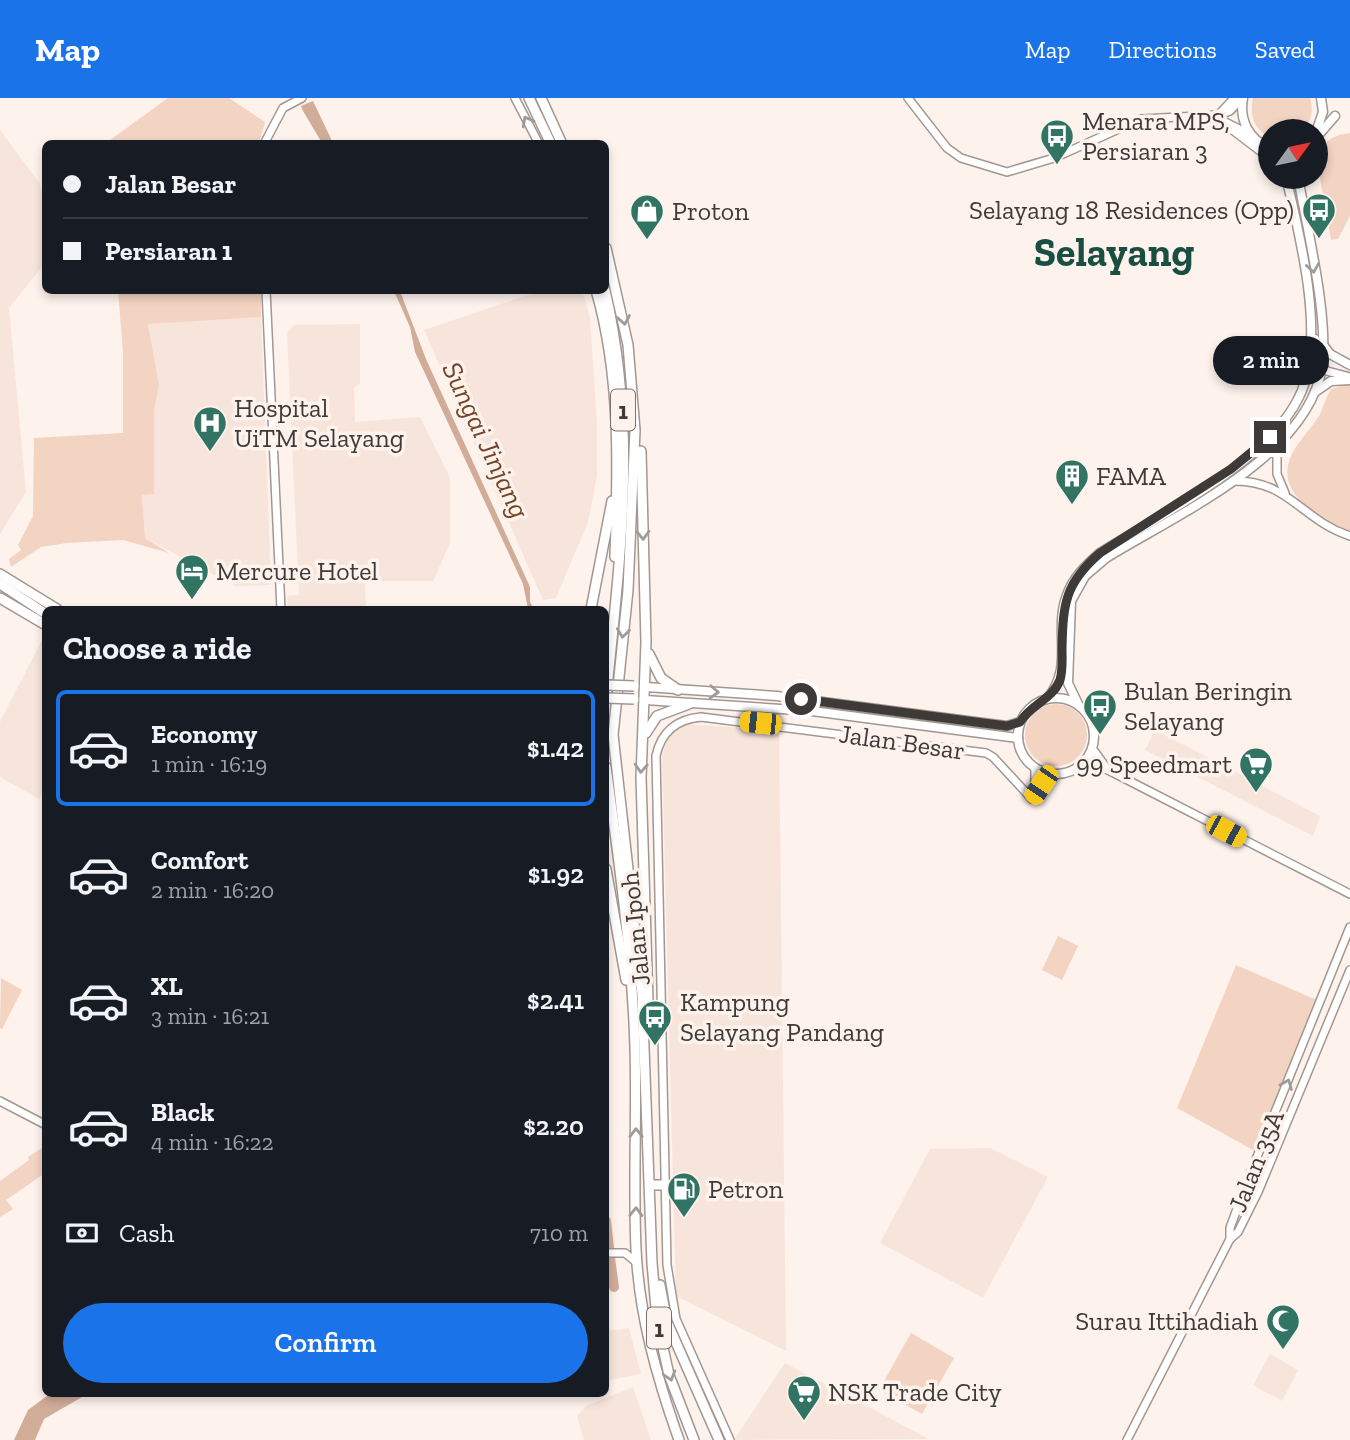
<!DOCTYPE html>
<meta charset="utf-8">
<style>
:root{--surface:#171b24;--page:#20242c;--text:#f1f3f6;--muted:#9ea1a6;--line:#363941;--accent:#1a73e8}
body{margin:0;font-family:"Zilla Slab",serif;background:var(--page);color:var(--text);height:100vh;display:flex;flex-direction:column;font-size:26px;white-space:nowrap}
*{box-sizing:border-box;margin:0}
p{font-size:23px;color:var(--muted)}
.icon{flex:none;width:38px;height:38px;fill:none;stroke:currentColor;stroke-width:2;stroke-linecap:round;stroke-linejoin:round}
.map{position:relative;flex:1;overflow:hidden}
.drawer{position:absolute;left:42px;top:508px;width:567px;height:791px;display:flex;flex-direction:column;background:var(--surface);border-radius:10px;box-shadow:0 4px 10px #0003}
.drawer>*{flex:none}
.top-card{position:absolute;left:42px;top:42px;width:567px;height:154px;border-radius:10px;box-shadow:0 4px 10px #0003;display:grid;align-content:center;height:154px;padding:0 21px;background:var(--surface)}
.needle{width:46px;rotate:57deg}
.fabs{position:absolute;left:1258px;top:21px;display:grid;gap:14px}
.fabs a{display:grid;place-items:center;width:70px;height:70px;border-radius:50%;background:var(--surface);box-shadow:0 4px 10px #0003;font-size:35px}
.end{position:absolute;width:32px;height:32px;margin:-16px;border:9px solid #3e3a37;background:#fff;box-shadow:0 0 0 4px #fff}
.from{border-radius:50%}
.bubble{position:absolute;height:49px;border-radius:24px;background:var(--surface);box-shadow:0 4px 10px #0003;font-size:23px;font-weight:600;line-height:49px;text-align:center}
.car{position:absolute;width:21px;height:42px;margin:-21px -10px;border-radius:9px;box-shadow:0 0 5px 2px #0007;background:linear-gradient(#f5c518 24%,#345 0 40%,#f5c518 0 76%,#345 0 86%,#f5c518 0)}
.top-card b{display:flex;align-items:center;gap:24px;height:66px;font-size:26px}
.top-card b+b{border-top:2px solid var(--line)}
.top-card i{width:18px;height:18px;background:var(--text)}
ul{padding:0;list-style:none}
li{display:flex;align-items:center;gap:21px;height:116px;margin:0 14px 10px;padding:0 7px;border:4px solid transparent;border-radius:10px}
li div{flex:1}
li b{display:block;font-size:26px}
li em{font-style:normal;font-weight:600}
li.selected{border-color:var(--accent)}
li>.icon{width:63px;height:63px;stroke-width:1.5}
h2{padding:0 21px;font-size:32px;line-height:84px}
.pay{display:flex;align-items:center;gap:18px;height:77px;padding:0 21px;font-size:26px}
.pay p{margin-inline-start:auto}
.primary-button{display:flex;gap:14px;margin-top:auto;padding:14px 21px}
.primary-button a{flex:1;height:80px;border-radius:42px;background:var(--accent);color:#fff;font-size:28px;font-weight:600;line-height:80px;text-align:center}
header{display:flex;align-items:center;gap:42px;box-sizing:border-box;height:98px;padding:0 35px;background:var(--accent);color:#fff}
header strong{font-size:33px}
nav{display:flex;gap:38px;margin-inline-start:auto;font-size:24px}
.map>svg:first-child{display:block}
.built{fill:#f7e5db}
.green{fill:#f3d3c1}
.water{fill:#d1ad99}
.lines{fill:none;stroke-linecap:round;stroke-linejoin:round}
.river{stroke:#d1ad99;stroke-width:10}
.tertiary-casing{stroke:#a29791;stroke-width:10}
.secondary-casing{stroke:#a29791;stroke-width:11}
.primary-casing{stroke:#a29791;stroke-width:12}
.trunk-casing{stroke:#a29791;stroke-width:12}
.tertiary{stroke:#fff;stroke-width:7}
.secondary{stroke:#fff;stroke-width:8}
.primary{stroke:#fff;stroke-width:9}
.trunk{stroke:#fff;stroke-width:9}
.primary-bridge-casing{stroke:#a29791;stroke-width:12;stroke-linecap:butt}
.primary-bridge{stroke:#fff;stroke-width:9}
.oneway{stroke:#9e9c9b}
.route{stroke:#3e3a37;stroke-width:9}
.labels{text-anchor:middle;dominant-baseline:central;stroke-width:7;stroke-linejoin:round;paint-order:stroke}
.shield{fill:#fef2ec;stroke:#78716d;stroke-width:2}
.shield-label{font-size:24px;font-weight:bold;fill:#3e3a37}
.poi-label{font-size:26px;fill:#3e3a37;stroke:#fef2ec;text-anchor:start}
.street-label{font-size:26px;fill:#3e3a37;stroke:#fef2ec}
.water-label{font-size:28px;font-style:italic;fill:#744325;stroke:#fef2ec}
.town-label{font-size:40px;font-weight:bold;fill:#194f43;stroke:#fef2ec}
</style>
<header>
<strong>Map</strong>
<nav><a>Map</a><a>Directions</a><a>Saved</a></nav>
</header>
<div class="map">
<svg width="1350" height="1342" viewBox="0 0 1350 1342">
<rect width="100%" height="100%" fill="#fef2ec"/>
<g class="built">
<polygon points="0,32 40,86 45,111 46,164 9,210 26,394 0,436"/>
<polygon points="540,193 582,193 590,219 597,327 597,378 588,424 556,500 543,502 424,232"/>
<polygon points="261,219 271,487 235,488 145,440 142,396 154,396 154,314 159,287 148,225"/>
<polygon points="360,226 360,285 354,290 355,324 420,319 450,380 450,445 433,483 365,483 366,511 288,511 287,498 299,497 287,235 294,227"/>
<polygon points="45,536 46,688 39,701 0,679 0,624"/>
<polygon points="690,626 779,633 786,1253 676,1198 662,659 666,644 671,637 678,630"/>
<polygon points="1155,632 1320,718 1313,738 1145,652"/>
<polygon points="990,1050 1048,1079 983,1200 880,1145 930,1051"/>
<polygon points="629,1230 641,1276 606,1283 606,1233"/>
<polygon points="1270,1256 1298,1272 1282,1303 1253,1287"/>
<polygon points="785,1265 929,1341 734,1342"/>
<polygon points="633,1289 651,1342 584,1342 577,1318 586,1308"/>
</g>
<g class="green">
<polygon points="168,0 229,0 265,24 259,45 106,45"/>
<path d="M1253,0H1310C1314,13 1311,23 1303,33H1270V39C1254,32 1249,17 1253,0Z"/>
<path d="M1350,35V118L1338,141L1331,142L1316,58C1326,43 1332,37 1350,35Z"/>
<polygon points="118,193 261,193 261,219 148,226 159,287 154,314 154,396 142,397 145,440 169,455 123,442 67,445 41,449 11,469 9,461 21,452 18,447 33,418 34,340 123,335 123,254"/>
<path d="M1350,285V433C1321,421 1272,396 1292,356C1299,342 1312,330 1320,316C1324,308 1326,299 1331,291Z"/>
<circle cx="1056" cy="637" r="31"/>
<polygon points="1058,838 1078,848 1062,882 1042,872"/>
<polygon points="1236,867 1319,903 1255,1053 1177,1010"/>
<polygon points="1,880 22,892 2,931 0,930"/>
<polygon points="45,1048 43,1062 45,1075 6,1102 13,1111 0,1119 0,1083 29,1062 28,1059"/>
<polygon points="911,1235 954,1260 922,1316 879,1292"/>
</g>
<g class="water">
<polygon points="313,3 333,45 322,45 303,13 301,8"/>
<polygon points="394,193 400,193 426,261 530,489 530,504 534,511 528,511 523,486 415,254 410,229"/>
<polygon points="51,1295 89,1295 44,1321 35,1342 14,1342 28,1312"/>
</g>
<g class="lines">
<g class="river">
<polyline points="606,1123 609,1149"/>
<polyline points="610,1160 614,1189"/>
</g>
<g class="tertiary-casing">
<g id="tertiary">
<polyline points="515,0 539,46"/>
<polyline points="908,0 947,50 961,60 1007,74 1054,60 1141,21 1219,17 1230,13 1242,0"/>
<polyline points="1215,19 1251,37"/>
<polyline points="264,46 283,10 302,0"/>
<polyline points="266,192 281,511"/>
<polyline points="1322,268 1327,273 1350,279"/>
<polyline points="1277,350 1277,376 1285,395"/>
<path d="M1233,383C1289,382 1301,422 1350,438"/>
<polyline points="1092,650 1108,672"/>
<polyline points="1082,666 1108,672 1350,796"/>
<polyline points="1035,693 1035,670"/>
<polyline points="1032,701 1053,676"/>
<polyline points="0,1003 46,1027"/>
<polyline points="1230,1141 1230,1130 1246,1086 1350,829"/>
<polyline points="606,1155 625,1155 636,1164"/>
<path d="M730,1342L676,1221L667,1167L656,658C661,634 677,621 701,619L986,655L993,659L1032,701"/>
<polyline points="1127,1342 1230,1141 1238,1134 1258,1094 1350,872"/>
</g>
</g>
<g class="secondary-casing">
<g id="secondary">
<path d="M1243,0C1239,22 1249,42 1270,50"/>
<polyline points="1219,17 1235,0"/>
<polyline points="1202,18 1232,31 1270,60"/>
<polyline points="1316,34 1323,14 1321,0"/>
<polyline points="1316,40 1335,18"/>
<polyline points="1315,241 1316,257 1322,268"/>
<polyline points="1323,247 1330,256 1350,267"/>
<polyline points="1315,294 1331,283 1350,282"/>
<polyline points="646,589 777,598 991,626 1007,628 1020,624"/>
<circle cx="1056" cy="638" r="38"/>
<path d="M1047,601C1075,568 1053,533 1067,497C1073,480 1086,467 1100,455C1160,417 1268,364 1299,299C1327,243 1300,138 1286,79"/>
<polyline points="645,602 812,613 1018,640"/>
<path d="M1079,608L1068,585L1071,503L1085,478L1106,460C1177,416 1308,359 1322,269C1329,219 1307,130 1298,79"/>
</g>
</g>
<g class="primary-casing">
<g id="primary">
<polyline points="0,476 57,511"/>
<polyline points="0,486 46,516"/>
<polyline points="0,500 46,527"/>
</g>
</g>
<g class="trunk-casing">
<g id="trunk">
<polyline points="529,0 551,46"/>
<polyline points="541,0 562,46"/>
<polyline points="606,150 628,247 635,332 628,492 613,637 642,896 652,1165 657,1222 669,1277 694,1342"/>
<path d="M596,192C621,278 618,371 615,459"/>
<path d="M605,192C638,335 620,458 606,600"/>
<polyline points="641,353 646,544 641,680 648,905"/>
<polyline points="591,511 612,403"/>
<polyline points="649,556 661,580 678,592"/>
<polyline points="646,635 657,618 689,606"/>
<path d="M606,669C619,762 632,854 635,949C637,1016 633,1084 636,1151C639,1217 657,1280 679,1342"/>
<polyline points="606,771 626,882"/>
<polyline points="650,1087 667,1087"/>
<polyline points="660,1187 667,1224 719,1342"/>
</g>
</g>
<use href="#tertiary" class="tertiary"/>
<use href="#secondary" class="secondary"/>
<use href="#primary" class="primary"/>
<use href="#trunk" class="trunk"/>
<g class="primary-bridge-casing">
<g id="primary-bridge">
<polyline points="606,587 634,588"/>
<polyline points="606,600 634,601"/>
</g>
</g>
<use href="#primary-bridge" class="primary-bridge"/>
</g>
<defs><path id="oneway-chevron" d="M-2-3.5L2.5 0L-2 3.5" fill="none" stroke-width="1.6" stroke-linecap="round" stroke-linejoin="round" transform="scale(1.75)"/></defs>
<g class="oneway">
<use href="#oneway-chevron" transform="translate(527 23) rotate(-118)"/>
<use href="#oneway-chevron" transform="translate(1313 170) rotate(81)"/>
<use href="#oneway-chevron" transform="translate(624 222) rotate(80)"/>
<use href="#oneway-chevron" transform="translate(643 437) rotate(88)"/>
<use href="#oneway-chevron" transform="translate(623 535) rotate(97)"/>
<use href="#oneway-chevron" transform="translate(714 594) rotate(3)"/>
<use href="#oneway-chevron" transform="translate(641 670) rotate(93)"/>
<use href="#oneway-chevron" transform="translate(1287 986) rotate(-68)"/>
<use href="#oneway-chevron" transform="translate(636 1035) rotate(-91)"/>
<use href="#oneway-chevron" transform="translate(636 1114) rotate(-89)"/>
<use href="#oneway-chevron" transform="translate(670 1278) rotate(73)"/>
</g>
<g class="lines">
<path class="route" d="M801,601L991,626L1007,628L1020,624C1031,606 1052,602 1060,582C1063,572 1062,561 1062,550C1063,506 1065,485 1100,455L1231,371L1270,339"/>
</g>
<defs>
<g id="bus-pin" transform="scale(1.75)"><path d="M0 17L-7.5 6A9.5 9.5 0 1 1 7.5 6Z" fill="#327464" stroke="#fef2ec"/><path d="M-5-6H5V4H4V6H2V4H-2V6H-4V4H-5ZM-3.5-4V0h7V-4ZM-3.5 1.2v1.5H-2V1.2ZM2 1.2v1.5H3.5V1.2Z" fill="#fff"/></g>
<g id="shop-pin" transform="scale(1.75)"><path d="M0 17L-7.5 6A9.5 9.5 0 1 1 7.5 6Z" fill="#327464" stroke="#fef2ec"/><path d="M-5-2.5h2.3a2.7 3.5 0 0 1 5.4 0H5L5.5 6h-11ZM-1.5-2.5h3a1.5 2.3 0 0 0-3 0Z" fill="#fff"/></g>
<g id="hospital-pin" transform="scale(1.75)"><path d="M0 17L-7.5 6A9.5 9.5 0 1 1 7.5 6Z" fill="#327464" stroke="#fef2ec"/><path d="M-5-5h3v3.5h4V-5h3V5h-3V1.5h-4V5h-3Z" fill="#fff"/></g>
<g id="building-pin" transform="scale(1.75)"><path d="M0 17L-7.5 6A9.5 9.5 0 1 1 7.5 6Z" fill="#327464" stroke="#fef2ec"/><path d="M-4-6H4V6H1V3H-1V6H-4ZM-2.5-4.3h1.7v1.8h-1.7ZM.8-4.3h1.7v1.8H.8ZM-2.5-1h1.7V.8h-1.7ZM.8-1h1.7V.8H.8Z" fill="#fff"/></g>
<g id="hotel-pin" transform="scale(1.75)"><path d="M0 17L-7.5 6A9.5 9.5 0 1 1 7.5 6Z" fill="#327464" stroke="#fef2ec"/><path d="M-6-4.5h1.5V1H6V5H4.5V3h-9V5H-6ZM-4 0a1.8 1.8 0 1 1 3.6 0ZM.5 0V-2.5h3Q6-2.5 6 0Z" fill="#fff"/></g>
<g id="supermarket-pin" transform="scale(1.75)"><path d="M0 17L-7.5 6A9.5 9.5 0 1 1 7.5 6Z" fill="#327464" stroke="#fef2ec"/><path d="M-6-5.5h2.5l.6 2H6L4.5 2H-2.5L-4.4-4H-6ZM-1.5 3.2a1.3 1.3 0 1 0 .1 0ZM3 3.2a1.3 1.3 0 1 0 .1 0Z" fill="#fff"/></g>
<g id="fuel-pin" transform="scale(1.75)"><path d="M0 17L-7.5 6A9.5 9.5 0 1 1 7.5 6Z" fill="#327464" stroke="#fef2ec"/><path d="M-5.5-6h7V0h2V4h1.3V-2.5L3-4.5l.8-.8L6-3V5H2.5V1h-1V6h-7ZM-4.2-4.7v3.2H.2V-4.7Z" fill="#fff"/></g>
<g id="mosque-pin" transform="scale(1.75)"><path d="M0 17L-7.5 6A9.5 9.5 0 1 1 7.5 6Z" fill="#327464" stroke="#fef2ec"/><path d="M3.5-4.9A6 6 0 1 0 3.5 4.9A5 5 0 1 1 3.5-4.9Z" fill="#fff"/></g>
</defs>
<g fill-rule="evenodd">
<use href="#bus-pin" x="1057" y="38"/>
<use href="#bus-pin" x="1319" y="112"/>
<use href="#shop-pin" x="647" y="113"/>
<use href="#hospital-pin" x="210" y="325"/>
<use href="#building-pin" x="1072" y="378"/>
<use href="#hotel-pin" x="192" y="473"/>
<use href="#bus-pin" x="1100" y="608"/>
<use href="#supermarket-pin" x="1256" y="666"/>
<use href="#bus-pin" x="655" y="919"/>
<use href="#fuel-pin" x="684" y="1091"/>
<use href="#mosque-pin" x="1283" y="1223"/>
<use href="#supermarket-pin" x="804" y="1294"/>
</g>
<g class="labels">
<g class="shield">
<rect x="611" y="291.5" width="24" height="41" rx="5"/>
<rect x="647" y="1209.5" width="24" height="41" rx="5"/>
</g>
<g class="shield-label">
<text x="623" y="312">1</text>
<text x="659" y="1230">1</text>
</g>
<g class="poi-label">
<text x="1082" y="23">Menara MPS,<tspan x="1082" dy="30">Persiaran 3</tspan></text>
<text x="1294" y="112" text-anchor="end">Selayang 18 Residences (Opp)</text>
<text x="672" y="113">Proton</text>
<text x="234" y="310">Hospital<tspan x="234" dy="30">UiTM Selayang</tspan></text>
<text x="1096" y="378">FAMA</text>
<text x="216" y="473">Mercure Hotel</text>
<text x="1124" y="593">Bulan Beringin<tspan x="1124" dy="30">Selayang</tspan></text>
<text x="1232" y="666" text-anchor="end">99 Speedmart</text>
<text x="680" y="904">Kampung<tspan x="680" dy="30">Selayang Pandang</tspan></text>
<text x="708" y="1091">Petron</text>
<text x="1258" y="1223" text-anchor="end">Surau Ittihadiah</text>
<text x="828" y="1294">NSK Trade City</text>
</g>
<g class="street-label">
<text transform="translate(902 644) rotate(8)">Jalan Besar</text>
<text transform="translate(635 831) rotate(-96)">Jalan Ipoh</text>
<text transform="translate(1256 1063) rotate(-68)">Jalan 35A</text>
</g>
<g class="water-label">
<text transform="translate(486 342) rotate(65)">Sungai Jinjang</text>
</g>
<g class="town-label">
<text x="1114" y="154">Selayang</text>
</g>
</g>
</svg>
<div class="fabs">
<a><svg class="needle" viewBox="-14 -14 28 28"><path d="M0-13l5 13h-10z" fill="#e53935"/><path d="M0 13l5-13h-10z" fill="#9ea1a6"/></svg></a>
</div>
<i class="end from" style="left:801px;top:601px"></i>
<i class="end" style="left:1270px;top:339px"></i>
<div class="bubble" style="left:1213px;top:238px;width:116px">2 min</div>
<i class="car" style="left:760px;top:625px;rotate:276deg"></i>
<i class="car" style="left:1041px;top:687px;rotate:214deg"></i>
<i class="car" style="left:1226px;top:733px;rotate:118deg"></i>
<div class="top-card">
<b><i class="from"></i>Jalan Besar</b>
<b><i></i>Persiaran 1</b>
</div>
<section class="drawer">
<h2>Choose a ride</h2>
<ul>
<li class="selected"><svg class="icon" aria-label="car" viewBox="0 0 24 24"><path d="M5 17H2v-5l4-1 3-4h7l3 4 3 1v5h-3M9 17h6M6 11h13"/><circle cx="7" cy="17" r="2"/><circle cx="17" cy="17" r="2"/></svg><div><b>Economy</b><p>1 min · 16:19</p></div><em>$1.42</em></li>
<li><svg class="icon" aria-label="car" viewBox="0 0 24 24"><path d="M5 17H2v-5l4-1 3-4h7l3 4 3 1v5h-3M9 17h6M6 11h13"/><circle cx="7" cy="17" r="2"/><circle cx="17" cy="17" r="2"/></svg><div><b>Comfort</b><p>2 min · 16:20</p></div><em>$1.92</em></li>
<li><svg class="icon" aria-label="car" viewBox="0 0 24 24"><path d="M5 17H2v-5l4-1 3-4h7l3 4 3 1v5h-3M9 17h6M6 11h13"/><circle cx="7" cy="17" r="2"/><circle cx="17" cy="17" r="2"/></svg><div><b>XL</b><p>3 min · 16:21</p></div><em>$2.41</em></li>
<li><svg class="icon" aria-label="car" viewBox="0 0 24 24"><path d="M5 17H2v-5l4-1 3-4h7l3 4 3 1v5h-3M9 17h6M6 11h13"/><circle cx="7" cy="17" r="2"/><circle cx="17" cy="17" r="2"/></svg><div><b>Black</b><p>4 min · 16:22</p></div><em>$2.20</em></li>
</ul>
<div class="pay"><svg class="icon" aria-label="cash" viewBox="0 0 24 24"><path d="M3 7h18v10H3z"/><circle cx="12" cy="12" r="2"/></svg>Cash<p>710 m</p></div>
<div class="primary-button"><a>Confirm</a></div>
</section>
</div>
